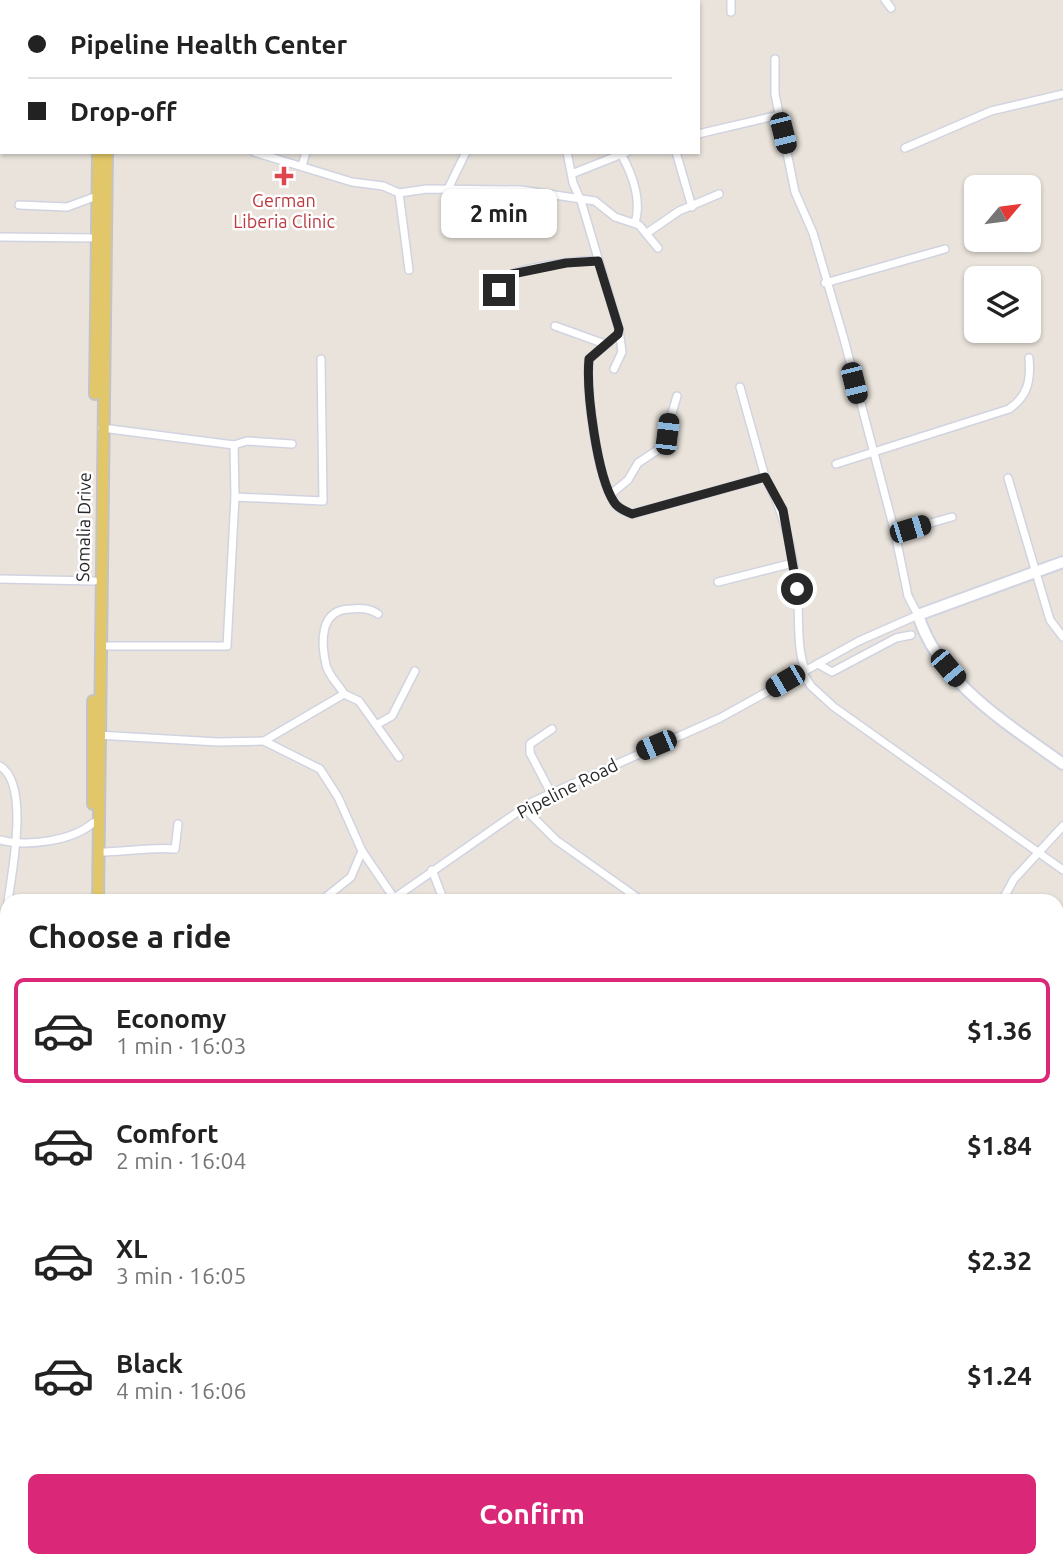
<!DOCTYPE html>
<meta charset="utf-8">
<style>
:root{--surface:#fff;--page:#f2f2f2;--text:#222;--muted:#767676;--line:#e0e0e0;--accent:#db2777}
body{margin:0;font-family:Ubuntu,sans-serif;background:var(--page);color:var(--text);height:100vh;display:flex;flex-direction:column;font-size:26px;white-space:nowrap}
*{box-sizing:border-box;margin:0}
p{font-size:23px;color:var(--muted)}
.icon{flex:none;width:38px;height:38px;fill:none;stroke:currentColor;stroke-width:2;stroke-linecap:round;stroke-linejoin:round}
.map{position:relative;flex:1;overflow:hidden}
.sheet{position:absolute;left:0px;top:894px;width:1064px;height:674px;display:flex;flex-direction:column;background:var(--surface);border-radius:21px 21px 0 0;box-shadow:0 2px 5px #0004}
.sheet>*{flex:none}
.banner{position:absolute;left:0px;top:0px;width:700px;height:154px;box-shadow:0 2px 5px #0004;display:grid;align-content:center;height:154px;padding:0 28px;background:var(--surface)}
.needle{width:46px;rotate:61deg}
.fabs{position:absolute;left:964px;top:175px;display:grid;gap:14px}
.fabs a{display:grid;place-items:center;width:77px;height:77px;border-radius:10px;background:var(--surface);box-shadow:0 2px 5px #0004;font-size:35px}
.end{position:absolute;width:32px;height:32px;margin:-16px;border:9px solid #282828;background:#fff;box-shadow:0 0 0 4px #fff}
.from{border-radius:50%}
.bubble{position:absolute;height:49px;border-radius:10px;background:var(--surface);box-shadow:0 2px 5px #0004;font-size:23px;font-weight:700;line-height:49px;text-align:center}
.car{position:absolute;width:21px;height:42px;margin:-21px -10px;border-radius:9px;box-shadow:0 0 5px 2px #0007;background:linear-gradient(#222 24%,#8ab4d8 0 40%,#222 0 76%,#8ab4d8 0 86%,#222 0)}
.banner b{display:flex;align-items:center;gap:24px;height:66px;font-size:26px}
.banner b+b{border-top:2px solid var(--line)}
.banner i{width:18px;height:18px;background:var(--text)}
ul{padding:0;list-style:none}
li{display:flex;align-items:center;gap:21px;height:105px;margin:0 14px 10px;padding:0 14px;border:4px solid transparent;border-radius:10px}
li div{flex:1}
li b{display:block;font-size:26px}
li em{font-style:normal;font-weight:700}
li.active{border-color:var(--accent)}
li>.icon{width:63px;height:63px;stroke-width:1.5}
h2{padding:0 28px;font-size:32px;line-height:84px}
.cta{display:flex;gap:14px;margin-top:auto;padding:14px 28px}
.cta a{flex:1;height:80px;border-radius:10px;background:var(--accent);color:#fff;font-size:28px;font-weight:700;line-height:80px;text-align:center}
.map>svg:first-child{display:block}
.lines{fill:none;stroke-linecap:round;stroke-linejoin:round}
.street-casing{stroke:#d1d3e0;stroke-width:10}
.secondary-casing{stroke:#d1d3e0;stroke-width:14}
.primary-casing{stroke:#c3c3c3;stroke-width:14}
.highway-casing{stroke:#c3c3c3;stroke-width:18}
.street{stroke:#fff;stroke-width:7}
.secondary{stroke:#fff;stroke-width:10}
.primary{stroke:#e1c769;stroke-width:10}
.highway{stroke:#eca163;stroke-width:14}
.route{stroke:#282828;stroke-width:9}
.health-dot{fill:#e0444e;stroke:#fff;stroke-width:2.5}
.labels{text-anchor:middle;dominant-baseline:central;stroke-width:5;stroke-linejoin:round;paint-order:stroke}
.health-label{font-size:18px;fill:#be3a42;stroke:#fff}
.street-label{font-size:18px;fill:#282828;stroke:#fff}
</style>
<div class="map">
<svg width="1063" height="1567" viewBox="0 0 1063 1567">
<rect width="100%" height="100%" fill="#e9e3db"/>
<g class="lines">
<g class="street-casing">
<g id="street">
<polyline points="80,0 80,2"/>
<polyline points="327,0 327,2"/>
<polyline points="885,0 891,8"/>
<polyline points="731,12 731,0"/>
<polyline points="0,13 2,14"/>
<polyline points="0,97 2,97"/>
<polyline points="698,134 779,115"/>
<polyline points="905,148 991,111 1063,94"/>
<polyline points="254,152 352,182 383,186 399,193 427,189 521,190 595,201 615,217 639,225 658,248"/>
<path d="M567,152L573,183L581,201L619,329L618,334L589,359C586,391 597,476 614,502C618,509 625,511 632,514L765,477C784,511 793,551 797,590C800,617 796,645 805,670"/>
<path d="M620,152C632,173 642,200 635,223"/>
<polyline points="676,152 692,207"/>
<polyline points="302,166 306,152"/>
<polyline points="574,173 627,152"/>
<polyline points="448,189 466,152"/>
<polyline points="399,193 409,270"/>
<polyline points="19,205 67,207 97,196"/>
<polyline points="647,233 679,211 719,194"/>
<polyline points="0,237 96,238"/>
<polyline points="825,283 945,249"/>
<path d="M489,304C495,295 502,279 512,274C527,267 582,259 598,261"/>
<polyline points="555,326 605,344"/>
<polyline points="614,369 622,352 619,330"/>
<polyline points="740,387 765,477"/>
<polyline points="234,445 247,441 292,444"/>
<path d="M836,464L1009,409C1028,396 1031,380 1029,358"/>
<polyline points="1008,478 1050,620 1063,637"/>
<polyline points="611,494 628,480 638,463 662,447 677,396"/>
<polyline points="235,497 323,501 321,359"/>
<polyline points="895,533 952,517"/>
<polyline points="0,579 94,581"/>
<polyline points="718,582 793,563"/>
<polyline points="100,646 227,646 235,497 234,445 102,428"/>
<polyline points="818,664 832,672 896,638 911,635"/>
<polyline points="802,672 811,686 834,707 1063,870"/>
<path d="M344,694C339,685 328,675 326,665C321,643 319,609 351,609C361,608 370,608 378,614"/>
<polyline points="378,724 392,716 415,671"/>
<polyline points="97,735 218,742 264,741 344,694 359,701 399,757"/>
<polyline points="264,741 320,769 338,797 362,851 394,898"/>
<path d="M0,766C30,784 12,871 8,901"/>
<polyline points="551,793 530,753 530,744 552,729"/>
<polyline points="523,807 556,840 642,901"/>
<path d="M0,840C27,847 72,841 93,823"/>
<path d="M99,852C126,852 149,847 175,849L178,824"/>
<polyline points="432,870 444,901"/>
<polyline points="321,901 351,877 362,851"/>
<polyline points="390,901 532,802 720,718 859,641 918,615 908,596 895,533 844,339 813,233 795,192 775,94 775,59"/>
<polyline points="1002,901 1014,879 1063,826"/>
<polyline points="0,950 7,909"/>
<polyline points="1057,978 1063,982"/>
<polyline points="1057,1014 1063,1007"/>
<polyline points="1057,1195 1063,1184"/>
<polyline points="1057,1202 1063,1206"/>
<polyline points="1057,1312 1063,1316"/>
<polyline points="1057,1421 1063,1430"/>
<polyline points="0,1537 7,1534"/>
<polyline points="200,1561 203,1567"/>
<polyline points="399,1561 409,1567"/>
<polyline points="545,1561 553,1567"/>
<polyline points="213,1567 215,1561"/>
<polyline points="652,1567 656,1561"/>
</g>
</g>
<g class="secondary-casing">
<g id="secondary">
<path d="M1063,562L918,615C940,684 1008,724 1063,764"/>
<polyline points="0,1281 7,1277"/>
<polyline points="1057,1378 1063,1369"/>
</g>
</g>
<g class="primary-casing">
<g id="primary">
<polyline points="98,0 99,2"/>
<polyline points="107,0 107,2"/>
<polyline points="95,394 98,152"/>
<polyline points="93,701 93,804"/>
<polyline points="98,901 107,152"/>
</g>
</g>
<g class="highway-casing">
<g id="highway">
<polyline points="0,1147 7,1146"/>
<polyline points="903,1561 911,1567"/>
<polyline points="919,1561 927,1567"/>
</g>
</g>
<use href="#street" class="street"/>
<use href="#secondary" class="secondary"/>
<use href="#primary" class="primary"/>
<use href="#highway" class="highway"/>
</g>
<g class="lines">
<path class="route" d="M499,290L512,274L566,263L598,261L619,329L618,334L589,359C586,391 597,476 614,502C618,509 626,511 632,514L765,477L783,510L797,589"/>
</g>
<path class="health-dot" d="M280.5 165.5h7v7h7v7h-7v7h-7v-7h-7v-7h7z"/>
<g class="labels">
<g class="health-label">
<text x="284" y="200">German<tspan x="284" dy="21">Liberia Clinic</tspan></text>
</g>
<g class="street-label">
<text transform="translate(83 527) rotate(-89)">Somalia Drive</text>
<text transform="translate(567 788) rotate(-27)">Pipeline Road</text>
</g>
</g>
</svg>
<div class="fabs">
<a><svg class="needle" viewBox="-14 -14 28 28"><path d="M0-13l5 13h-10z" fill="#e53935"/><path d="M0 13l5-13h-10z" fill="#767676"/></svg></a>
<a><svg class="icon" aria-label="layers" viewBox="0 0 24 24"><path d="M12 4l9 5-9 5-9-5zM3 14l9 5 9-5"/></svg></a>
</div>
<i class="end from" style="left:797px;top:589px"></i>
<i class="end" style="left:499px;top:290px"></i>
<div class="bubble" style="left:441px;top:189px;width:116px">2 min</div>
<i class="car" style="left:783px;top:133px;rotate:166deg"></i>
<i class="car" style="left:854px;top:383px;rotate:166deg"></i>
<i class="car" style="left:667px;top:434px;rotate:7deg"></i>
<i class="car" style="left:910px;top:529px;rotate:73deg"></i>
<i class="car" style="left:948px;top:668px;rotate:140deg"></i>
<i class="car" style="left:785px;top:681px;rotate:240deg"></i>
<i class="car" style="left:656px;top:745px;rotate:247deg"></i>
<div class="banner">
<b><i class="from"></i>Pipeline Health Center</b>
<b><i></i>Drop-off</b>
</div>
<section class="sheet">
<h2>Choose a ride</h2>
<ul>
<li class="active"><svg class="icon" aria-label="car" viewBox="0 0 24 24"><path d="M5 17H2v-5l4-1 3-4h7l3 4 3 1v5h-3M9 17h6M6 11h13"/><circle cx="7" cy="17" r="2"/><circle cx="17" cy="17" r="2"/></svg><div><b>Economy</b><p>1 min · 16:03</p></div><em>$1.36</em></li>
<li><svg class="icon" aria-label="car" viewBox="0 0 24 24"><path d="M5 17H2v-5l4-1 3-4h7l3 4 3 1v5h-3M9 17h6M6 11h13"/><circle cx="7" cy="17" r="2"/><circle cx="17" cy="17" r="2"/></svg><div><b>Comfort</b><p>2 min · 16:04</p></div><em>$1.84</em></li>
<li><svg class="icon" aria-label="car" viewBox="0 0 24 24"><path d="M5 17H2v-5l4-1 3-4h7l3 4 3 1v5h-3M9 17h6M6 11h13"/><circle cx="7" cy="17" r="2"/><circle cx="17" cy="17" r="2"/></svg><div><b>XL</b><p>3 min · 16:05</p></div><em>$2.32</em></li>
<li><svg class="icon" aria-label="car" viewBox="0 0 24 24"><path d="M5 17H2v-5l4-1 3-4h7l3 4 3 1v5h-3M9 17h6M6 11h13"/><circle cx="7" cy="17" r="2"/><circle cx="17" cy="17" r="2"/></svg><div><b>Black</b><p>4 min · 16:06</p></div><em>$1.24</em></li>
</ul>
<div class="cta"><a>Confirm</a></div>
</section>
</div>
